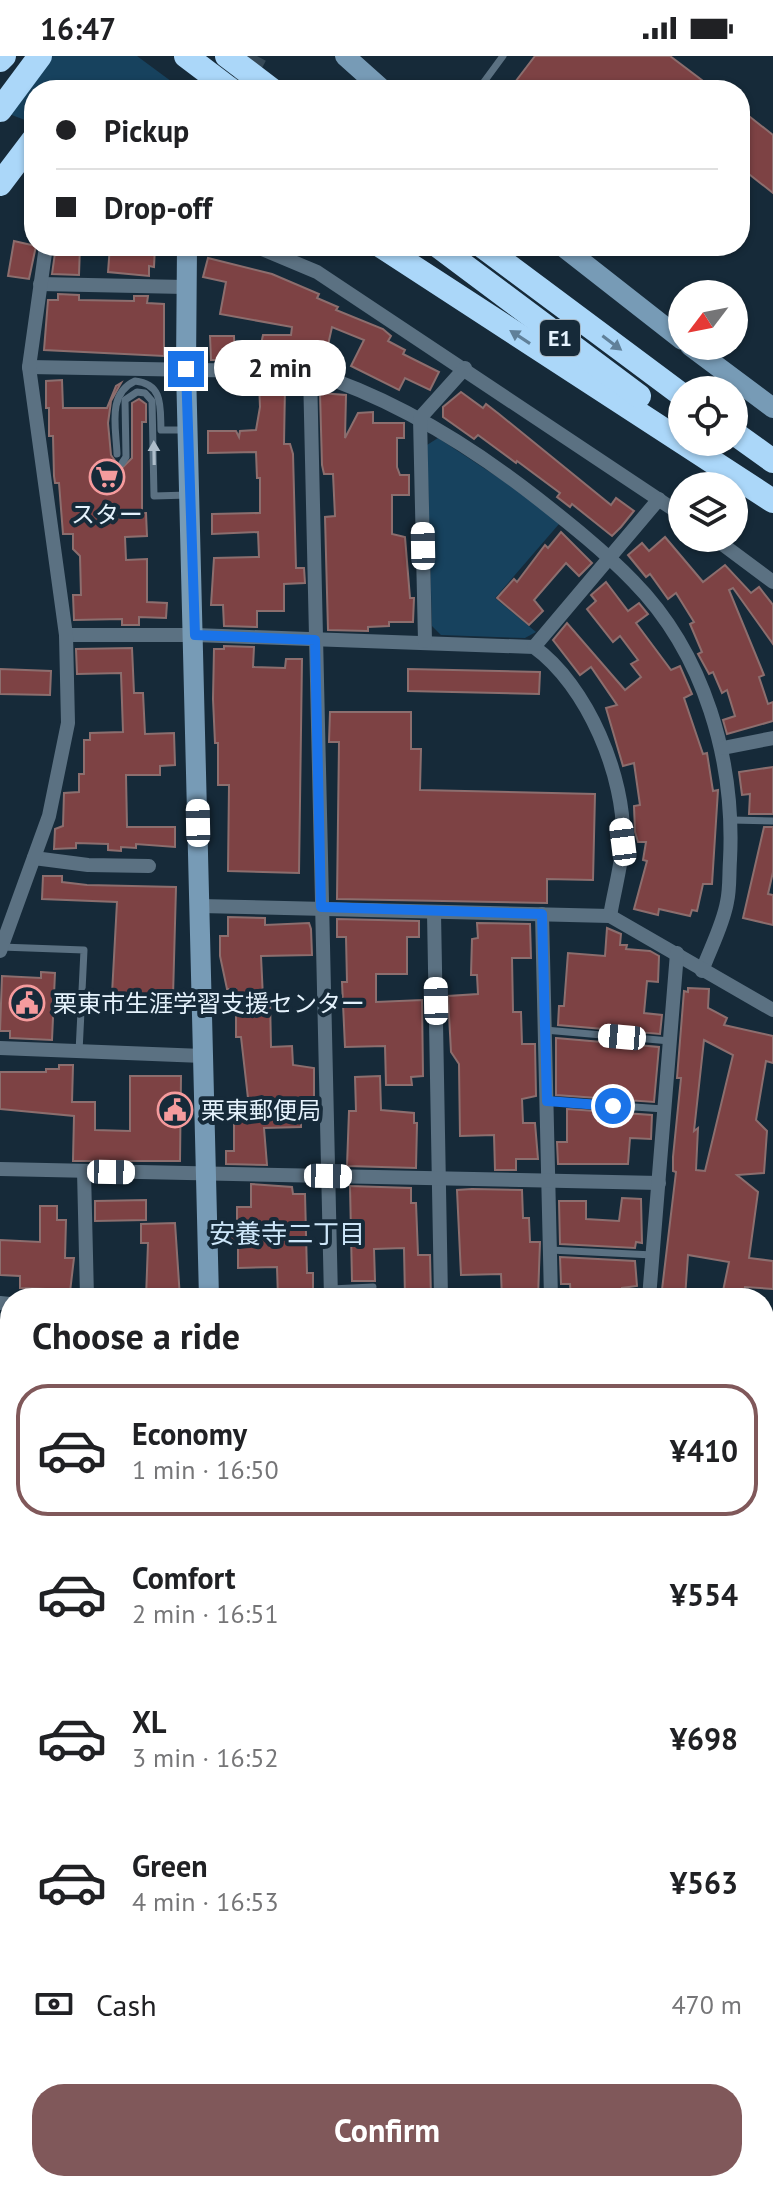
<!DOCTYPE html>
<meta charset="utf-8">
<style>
:root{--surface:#fff;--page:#f2f2f2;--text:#202124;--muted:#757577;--line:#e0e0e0;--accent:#80585a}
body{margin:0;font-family:"PT Sans","Noto Sans JP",sans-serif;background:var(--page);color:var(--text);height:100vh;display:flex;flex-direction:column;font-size:30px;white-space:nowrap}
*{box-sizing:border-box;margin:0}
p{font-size:26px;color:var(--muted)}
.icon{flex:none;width:44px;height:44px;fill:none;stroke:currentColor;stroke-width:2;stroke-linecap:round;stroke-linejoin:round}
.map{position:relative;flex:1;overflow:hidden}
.drawer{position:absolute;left:0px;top:1232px;width:774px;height:904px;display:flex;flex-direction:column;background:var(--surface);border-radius:32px 32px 0 0;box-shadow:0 2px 6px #0004}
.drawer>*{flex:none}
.banner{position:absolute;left:24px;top:24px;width:726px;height:176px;border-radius:32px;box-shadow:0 2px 6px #0004;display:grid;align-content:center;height:176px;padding:0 32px;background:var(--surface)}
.needle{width:52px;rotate:238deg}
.fabs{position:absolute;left:668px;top:224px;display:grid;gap:16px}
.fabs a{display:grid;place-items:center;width:80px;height:80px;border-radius:50%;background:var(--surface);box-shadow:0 2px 6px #0004;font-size:40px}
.end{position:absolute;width:36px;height:36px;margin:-18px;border:10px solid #1a73e8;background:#fff;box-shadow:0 0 0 4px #fff}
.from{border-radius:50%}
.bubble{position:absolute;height:56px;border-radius:28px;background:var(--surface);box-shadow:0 2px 6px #0004;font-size:26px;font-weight:800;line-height:56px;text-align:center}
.car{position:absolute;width:24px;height:48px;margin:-24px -12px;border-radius:10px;box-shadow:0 0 6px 2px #0007;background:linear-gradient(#fff 24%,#345 0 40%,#fff 0 76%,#345 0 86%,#fff 0)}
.banner b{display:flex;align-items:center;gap:28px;height:76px;font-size:30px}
.banner b+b{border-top:2px solid var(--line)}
.banner i{width:20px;height:20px;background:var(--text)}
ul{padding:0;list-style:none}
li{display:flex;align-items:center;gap:24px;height:132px;margin:0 16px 12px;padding:0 16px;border:4px solid transparent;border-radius:32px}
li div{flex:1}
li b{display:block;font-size:30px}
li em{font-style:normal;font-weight:800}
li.active{border-color:var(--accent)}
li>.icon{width:72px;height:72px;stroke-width:1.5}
h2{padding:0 32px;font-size:36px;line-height:96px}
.pay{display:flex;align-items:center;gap:20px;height:88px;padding:0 32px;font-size:30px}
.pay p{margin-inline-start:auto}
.action{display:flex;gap:16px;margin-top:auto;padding:16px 32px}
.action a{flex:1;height:92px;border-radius:32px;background:var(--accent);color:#fff;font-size:32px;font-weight:800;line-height:92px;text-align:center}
.status{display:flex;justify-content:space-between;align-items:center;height:56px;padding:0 40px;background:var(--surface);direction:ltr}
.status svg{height:22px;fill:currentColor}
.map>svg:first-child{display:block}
.green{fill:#17425e}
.building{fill:#7d4244;stroke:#8c6e6e;stroke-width:2;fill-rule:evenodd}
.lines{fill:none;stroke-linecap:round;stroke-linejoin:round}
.secondary-tunnel{stroke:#354856;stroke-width:20;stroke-dasharray:20 10;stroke-linecap:butt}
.lane{stroke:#5b7182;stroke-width:7}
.street{stroke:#5b7182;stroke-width:14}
.secondary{stroke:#779bb6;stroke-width:20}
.highway{stroke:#abd7f9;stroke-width:24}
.oneway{fill:#608099}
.oneway2{fill:#aebecb}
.route{stroke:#1a73e8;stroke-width:10}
.labels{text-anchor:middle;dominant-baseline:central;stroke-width:8;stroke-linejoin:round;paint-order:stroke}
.shield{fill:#162a39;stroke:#a7b6c2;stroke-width:2}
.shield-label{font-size:22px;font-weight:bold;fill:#e5f2fc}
.poi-label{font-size:24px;fill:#e5f2fc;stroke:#162a39;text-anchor:start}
.neighbourhood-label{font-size:26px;fill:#cde6f9;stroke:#162a39}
</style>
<div class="status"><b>16:47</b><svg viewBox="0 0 49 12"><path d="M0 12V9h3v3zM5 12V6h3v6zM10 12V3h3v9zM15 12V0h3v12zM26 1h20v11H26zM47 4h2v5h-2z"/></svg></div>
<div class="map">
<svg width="773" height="2136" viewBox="0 0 773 2136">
<rect width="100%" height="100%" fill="#162a39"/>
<g class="green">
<polygon points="46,0 137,0 183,34 34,34 34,64 30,66 4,56"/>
<polygon points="438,382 522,437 559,468 495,542 536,576 525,582 441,579 432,570 427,389"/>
</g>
<g class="building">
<polygon points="535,0 670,0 715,34 509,34"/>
<polygon points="740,53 773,79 773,137 740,111"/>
<polygon points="14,185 36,190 29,223 8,220"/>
<polygon points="56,190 80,190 79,219 52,218"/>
<polygon points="110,190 155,190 154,211 149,210 149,220 108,216"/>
<polygon points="208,202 272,218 319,238 317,242 338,251 336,254 383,273 391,280 388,285 405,294 403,298 439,316 430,334 405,322 399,334 351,310 364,284 332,271 326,298 292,289 289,304 259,297 263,279 291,279 292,271 220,258 226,226 203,221"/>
<polygon points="58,238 79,239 79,244 134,245 134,240 148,240 147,247 164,248 164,300 44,294 48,244 58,244"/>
<polygon points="210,280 234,280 235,304 211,304"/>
<polygon points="62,324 63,352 107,352 116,330 121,327 111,345 108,367 111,399 121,413 132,402 132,347 139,343 146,348 146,366 142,366 142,457 146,457 147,480 125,481 126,504 147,503 147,546 167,547 166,562 139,561 139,569 122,569 122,563 74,564 73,539 81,539 80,500 73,493 73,478 63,478 59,427 55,427 54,420 53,380 49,380 49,352 46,352 46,325"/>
<polygon points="273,325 274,331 285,330 284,388 290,388 293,398 296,512 304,512 305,527 284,528 284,555 257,555 257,571 224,570 223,549 211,549 214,502 259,501 258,476 212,478 212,458 260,457 260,422 257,422 256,396 208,397 208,375 236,375 239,381 240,375 256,374 260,351 259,326"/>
<polygon points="461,336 483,352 486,348 499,358 611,449 616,442 634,455 621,471 612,480 572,448 570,451 557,441 560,437 517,405 516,407 478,379 474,383 443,361 443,351"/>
<polygon points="320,337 346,339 345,382 358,357 373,356 373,367 404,367 404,382 397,382 397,411 400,419 409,419 409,439 392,439 392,478 405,481 410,542 414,542 413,566 389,566 389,570 368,571 368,575 328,574 325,461 335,460 333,418 324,418 322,409"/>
<polygon points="561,476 592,507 579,520 566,507 534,544 543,555 529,569 497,542 514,523 517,526 545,489 548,492"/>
<polygon points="665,481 703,526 725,509 751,537 759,531 773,549 773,588 733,532 729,534 764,619 759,621 768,648 773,646 773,665 727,678 723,664 735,660 727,634 722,637 713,616 709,618 698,598 702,596 690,568 694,566 676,537 668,543 650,518 646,521 628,499 642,487 649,495"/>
<polygon points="606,526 628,555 639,547 648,558 636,567 671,614 680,610 692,638 684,642 703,698 707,697 713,735 718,734 712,828 703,828 697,855 692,854 690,860 659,853 658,859 634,853 647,805 643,804 646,786 638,786 635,776 634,750 640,749 634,707 623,710 606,652 617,649 591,611 580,619 553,584 567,567 625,634 641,621 631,608 638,604 620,580 613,586 587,553 596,545 591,539"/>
<polygon points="224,590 254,591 253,611 285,612 286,603 302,603 299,817 228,815 229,729 218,729 218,687 215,687 213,643 214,593 224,593"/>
<polygon points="132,592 134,637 143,637 145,678 174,677 175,709 160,710 160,719 126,719 127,771 175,771 175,791 136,788 136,792 121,791 121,795 108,794 108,788 76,787 76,792 54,793 55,773 63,770 64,737 79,736 79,718 84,718 84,684 90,684 90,677 123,676 121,617 77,618 76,593"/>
<polygon points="0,613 51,615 50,639 0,638"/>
<polygon points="408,613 540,616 539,638 408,635"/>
<polygon points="330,656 411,656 411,693 421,693 420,734 595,738 593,824 547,823 547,847 337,843 339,686 329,686"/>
<polygon points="773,711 773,758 749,758 750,738 742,739 739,716"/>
<polygon points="764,771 773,771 773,816 768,838 773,839 773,869 743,862"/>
<polygon points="43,820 62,820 62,826 87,829 176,831 173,941 154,940 154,949 134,948 135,939 112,938 117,846 42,843"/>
<polygon points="228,861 265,862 265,869 309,867 311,873 312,899 261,900 263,942 270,942 271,991 292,990 293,1009 314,1012 314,1047 309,1047 309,1054 301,1054 301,1071 264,1072 267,1109 226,1108 226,1095 234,1095 234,1052 249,1051 241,981 236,981 236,933 227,933 220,900 220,880 228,880"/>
<polygon points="337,863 419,865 419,881 407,881 407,918 376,918 376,946 422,944 423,1020 411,1021 412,1029 386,1029 385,990 345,991 342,926 347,926 346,881 337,881"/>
<polygon points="477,867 530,868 531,902 512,902 513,956 521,956 522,988 535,988 536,1040 522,1043 523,1067 535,1067 538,1103 516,1103 516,1114 495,1114 494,1079 460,1080 459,1008 451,996 448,940 478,938 477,919 471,919 472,883 478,882"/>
<polygon points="607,872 621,878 620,889 627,889 626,893 650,895 659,900 658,926 647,925 644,957 662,959 660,978 558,969 559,950 564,950 568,897 605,900"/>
<polygon points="41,916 55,917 52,984 10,982 10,975 0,975 2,920 41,922"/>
<path d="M688,932L709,933L708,952L727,962L724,969L773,980V1007L766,1005L756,1064L767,1075L764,1117L737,1119L758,1136L749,1202L773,1205V1233L745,1231L744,1239L723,1235L729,1206L688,1199L685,1242H661L676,1116L673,1115V1101L681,1022H677L684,935L688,936ZM704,984L733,999L705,1115L696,1114L698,1072L694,1075Z"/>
<polygon points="556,982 659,991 654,1046 556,1039"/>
<polygon points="59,1009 73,1009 72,1046 95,1046 95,1074 130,1075 130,1020 181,1020 180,1105 73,1105 74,1060 0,1053 0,1016 46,1016 46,1013 59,1013"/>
<polygon points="380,1020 381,1054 414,1057 414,1067 417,1067 416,1112 347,1110 349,1055 356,1055 355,1021"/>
<polygon points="567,1053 652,1059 651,1083 630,1082 628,1108 558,1108 557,1086 567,1086"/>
<polygon points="251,1128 292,1131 293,1138 305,1138 307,1217 313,1217 313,1233 305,1233 305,1242 278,1242 277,1211 238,1212 238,1189 230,1189 230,1176 237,1176 237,1151 251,1151"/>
<polygon points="350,1130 411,1132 411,1147 416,1147 418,1199 430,1199 431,1242 405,1242 404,1192 374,1193 375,1225 352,1225"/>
<polygon points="472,1133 522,1134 523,1162 529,1162 530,1186 540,1186 538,1241 502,1242 501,1218 461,1219 457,1134"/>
<polygon points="622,1142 641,1143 642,1187 636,1186 635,1192 560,1188 559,1145 586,1145 586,1163 619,1165"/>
<polygon points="146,1144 146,1164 95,1165 95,1145"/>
<polygon points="40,1150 57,1150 57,1164 66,1164 65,1202 74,1202 70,1236 65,1236 65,1241 46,1241 46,1233 20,1232 20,1220 0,1219 0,1184 40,1186"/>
<polygon points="175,1167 180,1242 146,1242 148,1187 141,1187 141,1168"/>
<polygon points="560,1201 635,1205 637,1230 622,1232 622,1242 571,1242 570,1228 561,1228"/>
</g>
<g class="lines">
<polyline class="secondary-tunnel" points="239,34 257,0"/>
<g class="lane">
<polyline points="478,34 503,0"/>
<path d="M117,398C116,371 107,338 135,325C164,328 160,352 161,374H186"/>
<polyline points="122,407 126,401 125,344 137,336 145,337 152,345 154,440 188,439"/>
<polyline points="732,764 773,765"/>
<polyline points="1,891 84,894 79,996"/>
<polyline points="545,974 670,985"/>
<polyline points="547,1045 664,1053"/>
<polyline points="550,1194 653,1199"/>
<polyline points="331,1233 373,1231"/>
<polyline points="267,2126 271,2136"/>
<polyline points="731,2126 737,2132 763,2136"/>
<polyline points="71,2136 71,2126"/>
<polyline points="229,2136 230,2126"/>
</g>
<g class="street">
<polyline points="255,190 317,216 682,459"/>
<polyline points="40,228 185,231"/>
<path d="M29,311L310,316C393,342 468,388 537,442C570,468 604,495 633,525C705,598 735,705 730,804C729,818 730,833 727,846C723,869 710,893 702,915"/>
<polyline points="310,316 331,1242"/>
<polyline points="714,482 773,526"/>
<path d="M66,579H195L534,591C587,629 626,721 623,787C621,811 614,836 610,860"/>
<polyline points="425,585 420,362 465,312"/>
<polyline points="534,591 659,443"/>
<polyline points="723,692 773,682"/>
<polyline points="34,802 88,809 149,810"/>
<polyline points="200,850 610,860 773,954"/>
<polyline points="434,857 441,1242"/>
<polyline points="542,858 551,1242"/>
<polyline points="0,895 49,760 68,667 66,579 29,311 46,190"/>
<polyline points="0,992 203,1000"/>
<polyline points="0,1113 659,1127"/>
<polyline points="84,1115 87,1242"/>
<polyline points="649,1242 677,897"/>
<polyline points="0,1247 10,1248"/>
<polyline points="764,1304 773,1304"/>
<polyline points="0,1383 10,1384"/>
<polyline points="764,1411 773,1419"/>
<polyline points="764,1517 773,1521"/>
<polyline points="0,1520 10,1520"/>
<polyline points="0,1653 10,1653"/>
<polyline points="0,1788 10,1788"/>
<polyline points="0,1902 10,1903"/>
<polyline points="456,2126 461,2136"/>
<polyline points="98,2136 98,2126"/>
<polyline points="625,2136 625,2126"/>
</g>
<g class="secondary">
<polyline points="345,0 383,34"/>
<polyline points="187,190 186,313 209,1242"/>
<polyline points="562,190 682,284"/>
<polyline points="690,290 773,352"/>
<polyline points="0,1934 10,1934"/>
<polyline points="764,1952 773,1952"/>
<polyline points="311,2126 316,2136"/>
</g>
<g class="highway">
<polyline points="186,0 231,34"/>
<polyline points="227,0 272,34"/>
<polyline points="0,4 4,0"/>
<polyline points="0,54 40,0"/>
<polyline points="0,128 34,83"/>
<polyline points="381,190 773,445"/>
<polyline points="438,190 639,340"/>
<polyline points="482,190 682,339"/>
<polyline points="734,377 773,405"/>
</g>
</g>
<defs><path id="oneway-solid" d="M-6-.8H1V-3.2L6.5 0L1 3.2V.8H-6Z" transform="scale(2)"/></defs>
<g class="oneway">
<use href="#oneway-solid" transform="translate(520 281) rotate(-147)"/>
<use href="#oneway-solid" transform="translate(612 287) rotate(37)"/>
</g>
<use class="oneway2" href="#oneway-solid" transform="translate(154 397) rotate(-91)"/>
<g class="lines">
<polyline class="route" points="186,313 195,579 315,584 321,851 542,858 547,1045 613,1050"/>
</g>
<defs>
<g id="supermarket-ring" transform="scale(1.8)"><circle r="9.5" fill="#162a39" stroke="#f59b9d" stroke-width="1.5"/><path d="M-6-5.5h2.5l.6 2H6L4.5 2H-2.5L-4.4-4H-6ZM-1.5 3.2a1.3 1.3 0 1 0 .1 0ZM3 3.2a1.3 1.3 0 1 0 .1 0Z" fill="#f59b9d"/></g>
<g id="civic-ring" transform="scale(1.8)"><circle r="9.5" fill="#162a39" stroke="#f59b9d" stroke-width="1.5"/><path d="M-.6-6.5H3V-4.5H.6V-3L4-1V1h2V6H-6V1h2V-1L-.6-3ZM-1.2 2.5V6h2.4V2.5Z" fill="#f59b9d"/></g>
</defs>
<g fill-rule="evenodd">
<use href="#supermarket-ring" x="107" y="421"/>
<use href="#civic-ring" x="27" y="947"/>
<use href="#civic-ring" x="175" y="1054"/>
</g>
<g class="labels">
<rect class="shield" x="540" y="264" width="40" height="36" rx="6"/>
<g class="shield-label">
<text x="560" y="282">E1</text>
</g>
<g class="poi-label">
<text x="107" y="458" text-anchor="middle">スター</text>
<text x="53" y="947">栗東市生涯学習支援センター</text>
<text x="201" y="1054">栗東郵便局</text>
</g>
<g class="neighbourhood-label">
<text x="287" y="1177">安養寺二丁目</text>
</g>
</g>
</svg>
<div class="fabs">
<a><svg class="needle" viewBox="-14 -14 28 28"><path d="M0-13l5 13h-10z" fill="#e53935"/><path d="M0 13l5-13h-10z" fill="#757577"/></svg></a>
<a><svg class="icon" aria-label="locate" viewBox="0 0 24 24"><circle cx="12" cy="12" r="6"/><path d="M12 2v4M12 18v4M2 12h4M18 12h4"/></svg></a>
<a><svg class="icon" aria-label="layers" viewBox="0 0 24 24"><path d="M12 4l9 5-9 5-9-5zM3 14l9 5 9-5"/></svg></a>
</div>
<i class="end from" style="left:613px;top:1050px"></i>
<i class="end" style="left:186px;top:313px"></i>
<div class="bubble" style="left:214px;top:284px;width:132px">2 min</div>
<i class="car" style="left:423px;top:490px;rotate:359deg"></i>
<i class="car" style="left:198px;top:767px;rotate:359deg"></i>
<i class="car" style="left:623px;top:786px;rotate:353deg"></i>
<i class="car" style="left:436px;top:945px;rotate:359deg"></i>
<i class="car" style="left:622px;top:981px;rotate:275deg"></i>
<i class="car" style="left:111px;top:1116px;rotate:91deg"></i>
<i class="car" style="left:328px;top:1120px;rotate:91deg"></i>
<div class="banner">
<b><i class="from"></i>Pickup</b>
<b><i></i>Drop-off</b>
</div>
<section class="drawer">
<h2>Choose a ride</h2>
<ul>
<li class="active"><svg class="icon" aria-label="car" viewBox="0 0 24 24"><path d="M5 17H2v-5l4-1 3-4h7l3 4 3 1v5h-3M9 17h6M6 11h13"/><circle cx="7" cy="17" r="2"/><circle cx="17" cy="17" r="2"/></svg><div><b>Economy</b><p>1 min · 16:50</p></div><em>¥410</em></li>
<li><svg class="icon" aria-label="car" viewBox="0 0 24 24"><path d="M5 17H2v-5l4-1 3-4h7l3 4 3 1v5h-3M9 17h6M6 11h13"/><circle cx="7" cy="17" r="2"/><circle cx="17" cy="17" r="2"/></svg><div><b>Comfort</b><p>2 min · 16:51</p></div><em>¥554</em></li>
<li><svg class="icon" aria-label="car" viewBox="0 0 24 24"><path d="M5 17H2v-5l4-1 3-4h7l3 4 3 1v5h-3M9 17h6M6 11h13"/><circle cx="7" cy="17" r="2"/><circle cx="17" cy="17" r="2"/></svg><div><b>XL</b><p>3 min · 16:52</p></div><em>¥698</em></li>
<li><svg class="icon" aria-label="car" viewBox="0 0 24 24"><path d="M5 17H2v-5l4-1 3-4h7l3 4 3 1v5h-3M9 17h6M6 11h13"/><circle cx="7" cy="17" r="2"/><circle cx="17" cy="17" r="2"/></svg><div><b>Green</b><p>4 min · 16:53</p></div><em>¥563</em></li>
</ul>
<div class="pay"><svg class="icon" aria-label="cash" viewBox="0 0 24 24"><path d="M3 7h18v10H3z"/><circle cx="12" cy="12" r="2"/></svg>Cash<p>470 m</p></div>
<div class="action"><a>Confirm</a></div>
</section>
</div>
